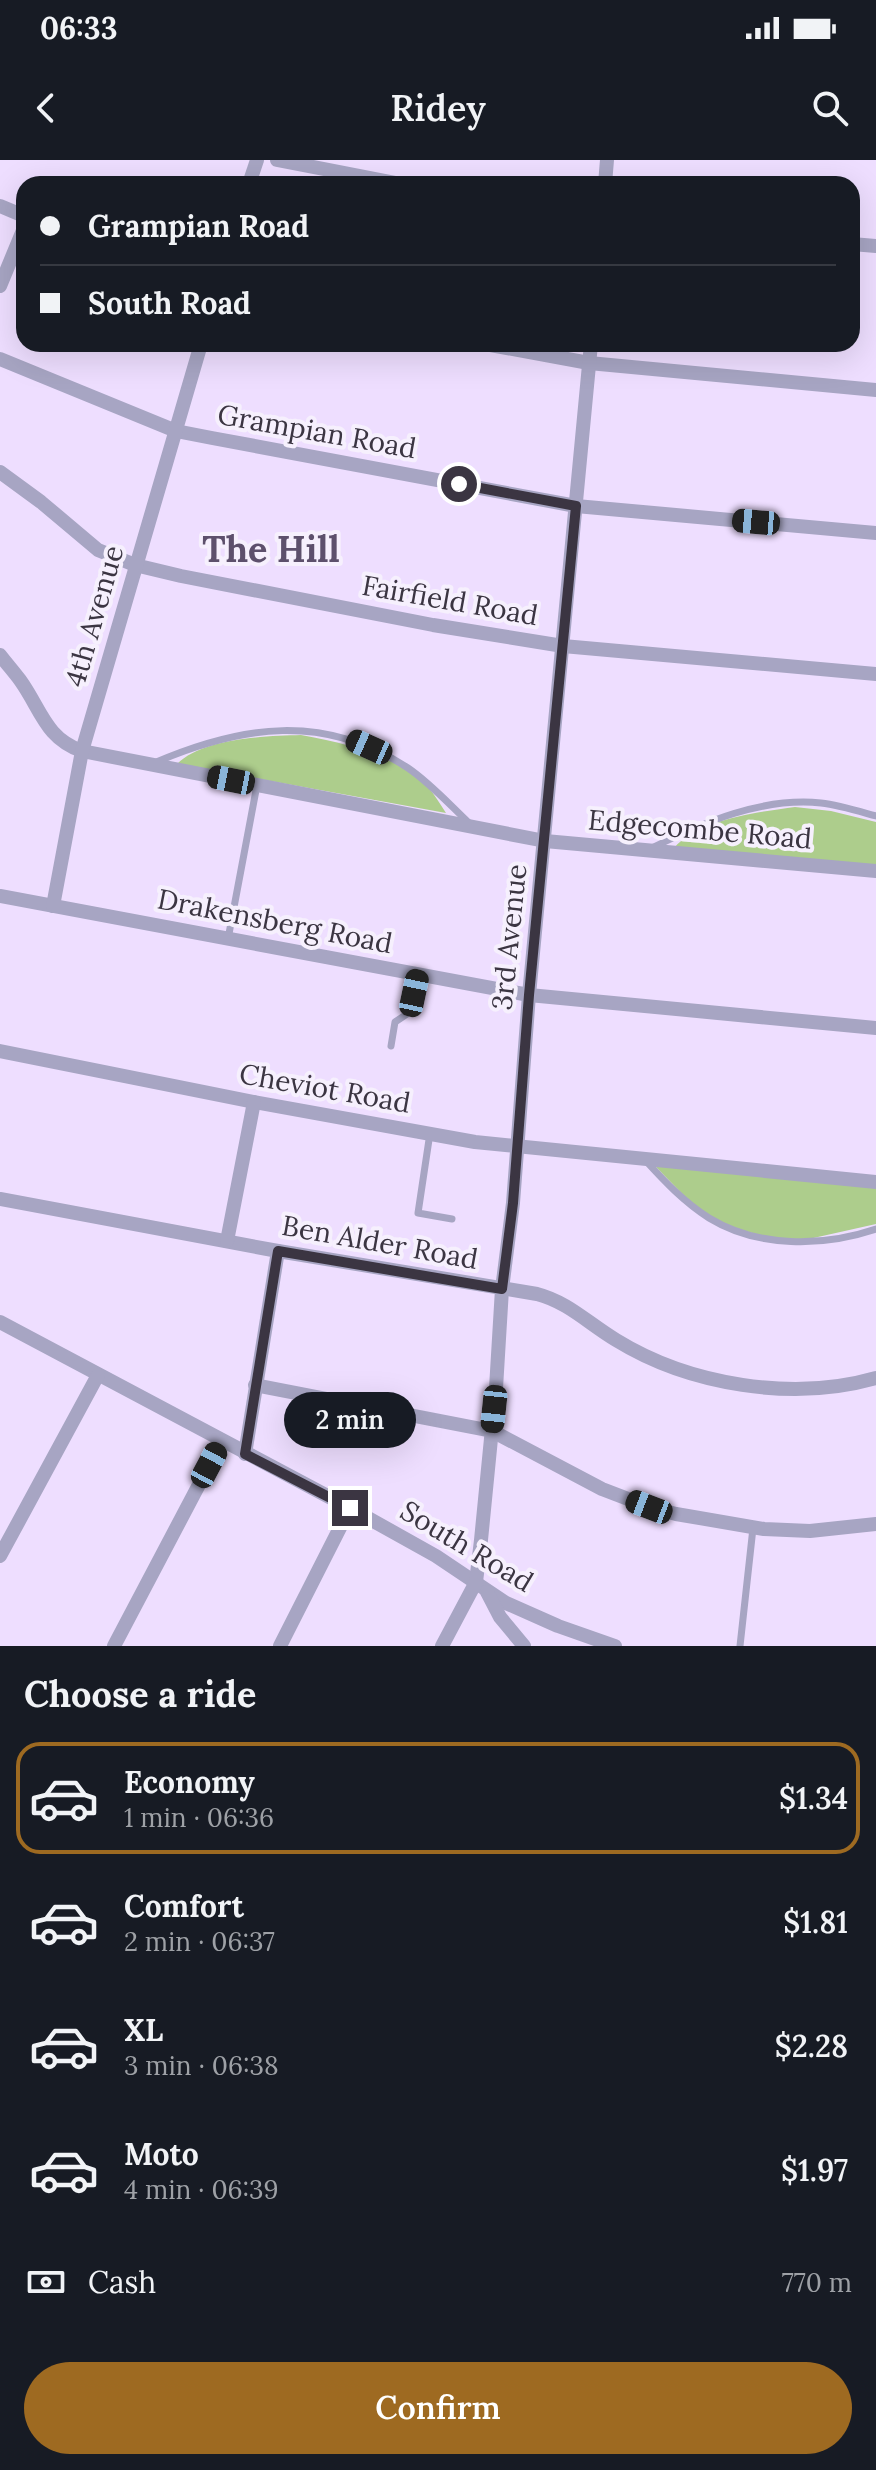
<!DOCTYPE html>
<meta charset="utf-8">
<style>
:root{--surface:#171b24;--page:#242831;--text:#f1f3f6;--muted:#9ea1a6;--line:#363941;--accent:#9e6a21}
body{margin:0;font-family:Lora,serif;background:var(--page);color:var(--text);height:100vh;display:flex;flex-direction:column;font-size:30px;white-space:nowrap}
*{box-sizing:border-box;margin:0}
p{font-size:26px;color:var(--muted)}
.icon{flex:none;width:44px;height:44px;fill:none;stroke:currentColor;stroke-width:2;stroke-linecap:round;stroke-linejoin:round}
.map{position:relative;height:1486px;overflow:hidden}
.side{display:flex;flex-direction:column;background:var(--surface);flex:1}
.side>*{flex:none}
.top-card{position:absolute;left:16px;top:16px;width:844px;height:176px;border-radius:24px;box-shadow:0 8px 32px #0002;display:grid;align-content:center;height:176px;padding:0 24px;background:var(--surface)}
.end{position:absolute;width:36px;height:36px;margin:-18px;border:10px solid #3b3542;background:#fff;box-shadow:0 0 0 4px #fff}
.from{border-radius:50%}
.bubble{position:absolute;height:56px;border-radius:28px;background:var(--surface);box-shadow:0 8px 32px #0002;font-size:26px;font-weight:600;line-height:56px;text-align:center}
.car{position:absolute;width:24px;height:48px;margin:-24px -12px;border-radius:10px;box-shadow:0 0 6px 2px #0007;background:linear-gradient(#222 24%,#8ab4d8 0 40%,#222 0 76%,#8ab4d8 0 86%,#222 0)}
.top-card b{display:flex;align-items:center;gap:28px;height:76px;font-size:30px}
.top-card b+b{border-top:2px solid var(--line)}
.top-card i{width:20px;height:20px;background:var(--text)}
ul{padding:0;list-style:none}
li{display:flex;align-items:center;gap:24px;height:112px;margin:0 16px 12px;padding:0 8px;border:4px solid transparent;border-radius:24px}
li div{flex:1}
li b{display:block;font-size:30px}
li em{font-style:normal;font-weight:600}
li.selected{border-color:var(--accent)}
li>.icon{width:72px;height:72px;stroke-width:1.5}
h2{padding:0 24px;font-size:36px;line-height:96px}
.pay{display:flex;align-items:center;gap:20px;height:88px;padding:0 24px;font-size:30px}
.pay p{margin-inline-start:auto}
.action{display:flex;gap:16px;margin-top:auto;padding:16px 24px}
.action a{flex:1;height:92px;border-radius:48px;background:var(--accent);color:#fff;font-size:32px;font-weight:600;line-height:92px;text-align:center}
.status{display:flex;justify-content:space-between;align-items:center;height:56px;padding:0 40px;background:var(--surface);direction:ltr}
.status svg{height:22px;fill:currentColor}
header{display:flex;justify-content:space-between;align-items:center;height:104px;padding:0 24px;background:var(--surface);font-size:36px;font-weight:600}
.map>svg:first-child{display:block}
.green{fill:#adcd8c}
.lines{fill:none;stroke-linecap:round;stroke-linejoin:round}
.lane{stroke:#a7a5c3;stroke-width:7}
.street{stroke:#a7a5c3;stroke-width:14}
.route{stroke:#3b3542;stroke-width:10}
.labels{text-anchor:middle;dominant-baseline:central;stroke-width:8;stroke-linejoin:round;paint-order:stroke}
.street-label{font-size:28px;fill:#3b3542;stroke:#f6f0fd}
.district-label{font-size:36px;font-weight:bold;fill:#5d506c;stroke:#f6f0fd}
</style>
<div class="status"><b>06:33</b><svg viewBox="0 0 49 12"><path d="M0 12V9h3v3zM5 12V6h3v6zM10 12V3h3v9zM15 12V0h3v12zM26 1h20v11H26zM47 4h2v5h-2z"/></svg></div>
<header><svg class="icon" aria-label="back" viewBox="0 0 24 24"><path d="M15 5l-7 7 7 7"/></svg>Ridey<svg class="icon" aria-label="search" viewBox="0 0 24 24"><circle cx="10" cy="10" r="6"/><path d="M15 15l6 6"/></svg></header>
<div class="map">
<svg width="876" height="1486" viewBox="0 0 876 1486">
<rect width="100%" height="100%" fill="#eedeff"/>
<g class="green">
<path d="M301,575C344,583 396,594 428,627C435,635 440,644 446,653L177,604C203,578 265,576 301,575Z"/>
<path d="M795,647L831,651L876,662V705L674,688C699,659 759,652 795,647Z"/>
<polygon points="655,1006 876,1027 876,1064 800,1081 766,1077 725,1065 699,1051"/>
</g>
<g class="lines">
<g class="lane">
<path d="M154,603C242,565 324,553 408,608C430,623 449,644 468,662"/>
<path d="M652,688C704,662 762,637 821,643C839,645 858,651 876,656"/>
<polyline points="228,779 257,625"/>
<polyline points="391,886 395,862 410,852 418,814"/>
<polyline points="430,973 418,1053 452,1059"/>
<path d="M645,1000C665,1022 684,1042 709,1058C758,1088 823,1087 876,1069"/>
<polyline points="740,1486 753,1368"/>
</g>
<g class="street">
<polyline points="277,0 401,24"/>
<polyline points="249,24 257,0"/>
<polyline points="605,24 607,0"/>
<polyline points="0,46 24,56"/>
<polyline points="852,84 876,86"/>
<polyline points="0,126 24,68"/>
<polyline points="485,184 589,203 876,230"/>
<polyline points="0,199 176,271 212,278 576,346 876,373"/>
<polyline points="0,312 41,342 98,390 135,405 181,416 433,465 563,486 876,514"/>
<path d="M0,495C7,504 14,512 20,520C41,549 45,578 82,591L545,681L876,711"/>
<polyline points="0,736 529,835 876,868"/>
<polyline points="53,746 82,591 201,184"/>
<polyline points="0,891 254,942 475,982 876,1022"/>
<path d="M0,1039L278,1091L537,1134C568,1142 589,1164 616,1180C689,1225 793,1242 876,1218"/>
<polyline points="227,1081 254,942"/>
<polyline points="0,1162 350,1348 436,1396 506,1443 558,1466 615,1486"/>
<polyline points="255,1225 492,1271 602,1329 649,1347 676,1354 764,1369 810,1371 876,1364"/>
<polyline points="245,1294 278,1091"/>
<polyline points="0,1396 98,1215"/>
<polyline points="487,1432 500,1457 524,1486"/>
<polyline points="114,1486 222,1281"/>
<polyline points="280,1486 350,1348"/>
<polyline points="442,1486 476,1422 481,1380 496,1228 502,1129 513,1043 529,835 591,184"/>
</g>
</g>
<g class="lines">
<polyline class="route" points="350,1348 245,1294 278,1091 502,1129 513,1043 529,835 576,346 459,324"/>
</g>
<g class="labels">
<g class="street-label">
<text transform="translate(317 271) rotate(10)">Grampian Road</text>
<text transform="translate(450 440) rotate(10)">Fairfield Road</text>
<text transform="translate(94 456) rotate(-74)">4th Avenue</text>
<text transform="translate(700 669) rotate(5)">Edgecombe Road</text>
<text transform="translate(275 761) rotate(11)">Drakensberg Road</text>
<text transform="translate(509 777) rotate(-84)">3rd Avenue</text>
<text transform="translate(325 928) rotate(10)">Cheviot Road</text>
<text transform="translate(380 1082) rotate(10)">Ben Alder Road</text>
<text transform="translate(467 1386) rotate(31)">South Road</text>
</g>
<g class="district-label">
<text x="271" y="389">The Hill</text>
</g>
</g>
</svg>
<i class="end from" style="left:459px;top:324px"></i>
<i class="end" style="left:350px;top:1348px"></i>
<div class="bubble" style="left:284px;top:1232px;width:132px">2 min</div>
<i class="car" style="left:756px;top:362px;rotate:275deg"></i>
<i class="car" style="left:369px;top:587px;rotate:294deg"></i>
<i class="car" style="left:231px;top:620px;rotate:281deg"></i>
<i class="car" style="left:414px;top:833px;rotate:12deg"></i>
<i class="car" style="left:494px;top:1249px;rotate:186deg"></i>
<i class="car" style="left:209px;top:1305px;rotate:28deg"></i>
<i class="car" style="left:649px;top:1347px;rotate:291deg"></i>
<div class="top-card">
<b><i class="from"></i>Grampian Road</b>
<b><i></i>South Road</b>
</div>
</div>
<section class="side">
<h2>Choose a ride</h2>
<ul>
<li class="selected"><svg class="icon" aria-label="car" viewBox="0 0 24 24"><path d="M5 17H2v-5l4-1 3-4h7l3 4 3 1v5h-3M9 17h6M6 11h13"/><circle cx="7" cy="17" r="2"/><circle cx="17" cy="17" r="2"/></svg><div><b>Economy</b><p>1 min · 06:36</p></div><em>$1.34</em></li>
<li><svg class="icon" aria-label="car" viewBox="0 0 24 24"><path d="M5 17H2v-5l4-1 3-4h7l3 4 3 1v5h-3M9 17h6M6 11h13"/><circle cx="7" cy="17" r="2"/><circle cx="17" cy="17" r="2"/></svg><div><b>Comfort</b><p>2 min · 06:37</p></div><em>$1.81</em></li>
<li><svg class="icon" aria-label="car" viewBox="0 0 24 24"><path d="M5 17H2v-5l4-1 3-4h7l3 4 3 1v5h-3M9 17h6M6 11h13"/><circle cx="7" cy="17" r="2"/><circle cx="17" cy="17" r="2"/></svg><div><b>XL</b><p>3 min · 06:38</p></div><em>$2.28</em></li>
<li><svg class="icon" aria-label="car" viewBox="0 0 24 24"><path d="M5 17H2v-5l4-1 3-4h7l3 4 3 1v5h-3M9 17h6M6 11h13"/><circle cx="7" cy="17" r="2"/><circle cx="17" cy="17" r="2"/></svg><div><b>Moto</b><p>4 min · 06:39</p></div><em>$1.97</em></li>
</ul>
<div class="pay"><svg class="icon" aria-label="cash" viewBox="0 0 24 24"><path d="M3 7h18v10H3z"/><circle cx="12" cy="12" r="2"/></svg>Cash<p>770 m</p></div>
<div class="action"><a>Confirm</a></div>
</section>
